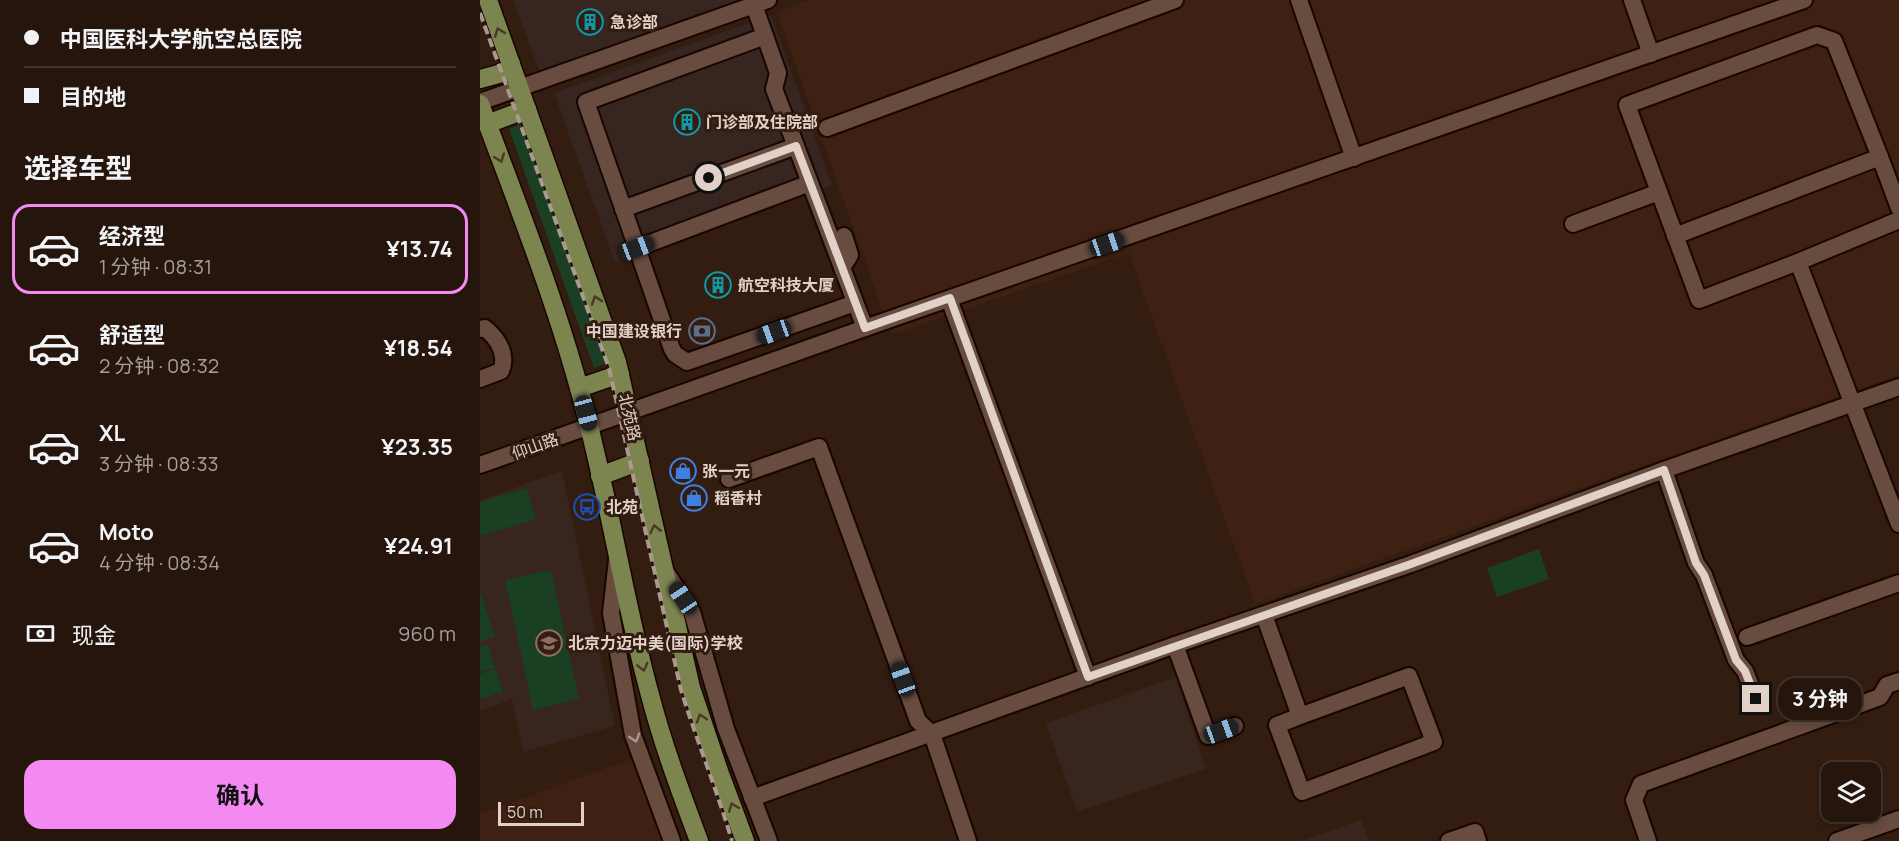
<!DOCTYPE html>
<html lang="zh">
<meta charset="utf-8">
<style>
:root{--surface:#26150c;--page:#2e1e15;--text:#f1f3f6;--muted:#a49f9d;--line:#42342d;--accent:#f38af2}
body{margin:0;font-family:Manrope,"Noto Sans SC",sans-serif;background:var(--page);color:var(--text);height:100vh;display:flex;flex-direction:column;font-size:22px;white-space:nowrap}
*{box-sizing:border-box;margin:0}
p{font-size:20px;color:var(--muted)}
.icon{flex:none;width:33px;height:33px;fill:none;stroke:currentColor;stroke-width:2;stroke-linecap:round;stroke-linejoin:round}
.map{position:relative;flex:1;overflow:hidden}
.details{display:flex;flex-direction:column;background:var(--surface);width:480px}
.details>*{flex:none}
.hud{display:grid;align-content:center;height:132px;padding:0 24px;background:var(--surface)}
.buttons{position:absolute;left:1341px;top:762px;display:grid;gap:12px}
.buttons a{display:grid;place-items:center;width:60px;height:60px;border-radius:12px;background:var(--surface);box-shadow:0 3px 9px #0003,0 0 0 2px var(--line);font-size:30px}
.scale{position:absolute;left:18px;bottom:15px;width:86px;box-sizing:border-box;padding-left:6px;border:3px solid #e1d1c9;border-top:0;font-size:16px;line-height:21px;white-space:nowrap;color:#e1d1c9;-webkit-text-stroke:4px #331c10;paint-order:stroke}
.end{position:absolute;width:27px;height:27px;margin:-14px;border:8px solid #e1d1c9;background:#111;box-shadow:0 0 0 3px #111}
.from{border-radius:50%}
.bubble{position:absolute;height:42px;border-radius:18px;background:var(--surface);box-shadow:0 3px 9px #0003,0 0 0 2px var(--line);font-size:20px;font-weight:700;line-height:42px;text-align:center}
.car{position:absolute;width:18px;height:36px;margin:-18px -9px;border-radius:8px;box-shadow:0 0 4px 2px #0007;background:linear-gradient(#222 24%,#8ab4d8 0 40%,#222 0 76%,#8ab4d8 0 86%,#222 0)}
.hud b{display:flex;align-items:center;gap:21px;height:57px;font-size:22px}
.hud b+b{border-top:2px solid var(--line)}
.hud i{width:15px;height:15px;background:var(--text)}
ul{padding:0;list-style:none}
li{display:flex;align-items:center;gap:18px;height:90px;margin:0 12px 9px;padding:0 12px;border:3px solid transparent;border-radius:18px}
li div{flex:1}
li b{display:block;font-size:22px}
li em{font-style:normal;font-weight:700}
li.active{border-color:var(--accent)}
li>.icon{width:54px;height:54px;stroke-width:1.5}
h2{padding:0 24px;font-size:27px;line-height:72px}
.pay{display:flex;align-items:center;gap:15px;height:66px;padding:0 24px;font-size:22px}
.pay p{margin-inline-start:auto}
.button{display:flex;gap:12px;margin-top:auto;padding:12px 24px}
.button a{flex:1;height:69px;border-radius:18px;background:var(--accent);color:#111;font-size:24px;font-weight:700;line-height:69px;text-align:center}
main{display:flex;flex:1;min-height:0}
.map>svg:first-child{display:block}
.built{fill:#3e2112}
.education{fill:#37251e}
.medical{fill:#37251f}
.green{fill:#1a3f23}
.lines{fill:none;stroke-linecap:round;stroke-linejoin:round}
.minor-casing{stroke:#190600;stroke-width:20}
.major-casing{stroke:#190600;stroke-width:21}
.minor{stroke:#674c3f;stroke-width:16}
.major{stroke:#7c8450;stroke-width:18}
.rail{stroke:#ab998f;stroke-width:4;stroke-dasharray:9 4.5;stroke-linecap:butt}
.oneway{stroke:#493b23}
.oneway2{stroke:#aa958b}
.route{stroke:#e1d1c9;stroke-width:8}
.labels{text-anchor:middle;dominant-baseline:central;stroke-width:6;stroke-linejoin:round;paint-order:stroke}
.poi-label{font-size:16px;font-weight:bold;fill:#e1d1c9;stroke:#331c10;text-anchor:start}
.street-label{font-size:16px;fill:#e1d1c9;stroke:#331c10}
</style>
<main>
<section class="details">
<div class="hud">
<b><i class="from"></i>中国医科大学航空总医院</b>
<b><i></i>目的地</b>
</div>
<h2>选择车型</h2>
<ul>
<li class="active"><svg class="icon" aria-label="car" viewBox="0 0 24 24"><path d="M5 17H2v-5l4-1 3-4h7l3 4 3 1v5h-3M9 17h6M6 11h13"/><circle cx="7" cy="17" r="2"/><circle cx="17" cy="17" r="2"/></svg><div><b>经济型</b><p>1 分钟 · 08:31</p></div><em>¥13.74</em></li>
<li><svg class="icon" aria-label="car" viewBox="0 0 24 24"><path d="M5 17H2v-5l4-1 3-4h7l3 4 3 1v5h-3M9 17h6M6 11h13"/><circle cx="7" cy="17" r="2"/><circle cx="17" cy="17" r="2"/></svg><div><b>舒适型</b><p>2 分钟 · 08:32</p></div><em>¥18.54</em></li>
<li><svg class="icon" aria-label="car" viewBox="0 0 24 24"><path d="M5 17H2v-5l4-1 3-4h7l3 4 3 1v5h-3M9 17h6M6 11h13"/><circle cx="7" cy="17" r="2"/><circle cx="17" cy="17" r="2"/></svg><div><b>XL</b><p>3 分钟 · 08:33</p></div><em>¥23.35</em></li>
<li><svg class="icon" aria-label="car" viewBox="0 0 24 24"><path d="M5 17H2v-5l4-1 3-4h7l3 4 3 1v5h-3M9 17h6M6 11h13"/><circle cx="7" cy="17" r="2"/><circle cx="17" cy="17" r="2"/></svg><div><b>Moto</b><p>4 分钟 · 08:34</p></div><em>¥24.91</em></li>
</ul>
<div class="pay"><svg class="icon" aria-label="cash" viewBox="0 0 24 24"><path d="M3 7h18v10H3z"/><circle cx="12" cy="12" r="2"/></svg>现金<p>960 m</p></div>
<div class="button"><a>确认</a></div>
</section>
<div class="map">
<svg width="1419" height="841" viewBox="0 0 1419 841">
<rect width="100%" height="100%" fill="#331c10"/>
<g class="built">
<polygon points="330,0 1419,0 1419,375 775,604 649,253 411,335 297,12"/>
<polygon points="152,759 183,841 0,841 0,814"/>
</g>
<g class="education">
<polygon points="82,471 135,726 43,752 32,699 0,711 0,500"/>
<polygon points="696,677 726,769 597,812 566,723"/>
<polygon points="881,820 889,841 821,841"/>
</g>
<g class="medical">
<polygon points="33,0 265,0 61,75"/>
<polygon points="291,15 352,185 135,263 74,93"/>
</g>
<g class="green">
<polygon points="43,124 129,362 114,368 29,129"/>
<polygon points="47,488 56,519 0,536 0,502"/>
<polygon points="1059,549 1069,579 1017,597 1007,568"/>
<polygon points="71,570 99,699 53,710 25,580"/>
<polygon points="0,591 15,636 0,641"/>
<polygon points="8,644 15,668 0,672 0,647"/>
<polygon points="16,669 23,692 0,699 0,674"/>
</g>
<g class="lines">
<g class="minor-casing">
<g id="minor">
<polyline points="819,0 874,158"/>
<polyline points="1152,0 1171,54"/>
<polyline points="274,5 285,36 106,102 157,248 330,183"/>
<polyline points="285,36 298,73 294,89 316,146"/>
<polyline points="0,102 288,0"/>
<polyline points="347,128 695,0"/>
<polyline points="1400,157 1354,41 1337,35 1147,105 1219,300 1318,262 1419,524"/>
<polyline points="143,209 316,146 385,328"/>
<polyline points="1093,224 1179,192"/>
<polyline points="1195,236 1400,157 1419,208"/>
<polyline points="157,248 192,349 195,354 207,362 375,303"/>
<polyline points="1318,262 1419,220"/>
<polyline points="362,268 370,255 364,236"/>
<polyline points="469,299 608,677"/>
<path d="M0,329L5,328C18,339 28,354 21,371L0,379"/>
<polyline points="0,465 385,328 1324,0"/>
<polyline points="1184,470 1216,563 1224,575 1256,660 1265,671 1276,699"/>
<polyline points="249,479 339,447 438,721 452,734 488,841"/>
<polyline points="137,560 131,613 153,735 192,841"/>
<polyline points="187,574 212,612 246,729 289,841"/>
<polyline points="784,615 820,716 797,725 822,792 954,742 929,676 820,716"/>
<polyline points="1267,637 1419,583"/>
<polyline points="695,645 728,736 755,726"/>
<polyline points="272,798 695,645 931,564 1184,470 1419,387"/>
<polyline points="969,841 995,832 998,841"/>
<polyline points="1168,841 1154,800 1161,784 1400,697 1407,685 1419,681"/>
<polyline points="1357,841 1419,819"/>
</g>
</g>
<g class="major-casing">
<g id="major">
<polyline points="8,0 137,362 211,688 240,774 265,841"/>
<polyline points="0,79 26,72 31,64"/>
<path d="M0,104C36,201 75,298 102,399C129,497 143,597 170,695C183,745 201,793 219,841"/>
<polyline points="7,124 47,109"/>
<polyline points="99,388 140,374"/>
<polyline points="120,476 160,461"/>
</g>
</g>
<use href="#minor" class="minor"/>
<use href="#major" class="major"/>
<path class="rail" d="M0,13L129,368L201,690C217,741 237,790 252,841"/>
</g>
<defs><path id="oneway-chevron" d="M-2-3.5L2.5 0L-2 3.5" fill="none" stroke-width="1.6" stroke-linecap="round" stroke-linejoin="round" transform="scale(1.5)"/></defs>
<g class="oneway">
<use href="#oneway-chevron" transform="translate(19 32) rotate(-110)"/>
<use href="#oneway-chevron" transform="translate(20 158) rotate(70)"/>
<use href="#oneway-chevron" transform="translate(116 300) rotate(-109)"/>
<use href="#oneway-chevron" transform="translate(175 529) rotate(-103)"/>
<use href="#oneway-chevron" transform="translate(163 667) rotate(76)"/>
<use href="#oneway-chevron" transform="translate(221 718) rotate(-108)"/>
<use href="#oneway-chevron" transform="translate(253 807) rotate(-111)"/>
</g>
<use class="oneway2" href="#oneway-chevron" transform="translate(155 738) rotate(73)"/>
<g class="lines">
<polyline class="route" points="229,178 316,146 385,328 470,298 608,677 931,564 1184,470 1216,563 1224,575 1256,660 1265,671 1276,699"/>
</g>
<defs>
<g id="building-ring" transform="scale(1.35)"><circle r="9.5" fill="#331c10" stroke="#0f9aa8" stroke-width="1.5"/><path d="M-4-6H4V6H1V3H-1V6H-4ZM-2.5-4.3h1.7v1.8h-1.7ZM.8-4.3h1.7v1.8H.8ZM-2.5-1h1.7V.8h-1.7ZM.8-1h1.7V.8H.8Z" fill="#0f9aa8"/></g>
<g id="bank-ring" transform="scale(1.35)"><circle r="9.5" fill="#331c10" stroke="#5c6f8a" stroke-width="1.5"/><path d="M-6-4H6V4H-6ZM0-2.3a2.3 2.3 0 1 0 0 4.6a2.3 2.3 0 1 0 0-4.6Z" fill="#5c6f8a"/></g>
<g id="shop-ring" transform="scale(1.35)"><circle r="9.5" fill="#331c10" stroke="#3f7fe0" stroke-width="1.5"/><path d="M-5-2.5h2.3a2.7 3.5 0 0 1 5.4 0H5L5.5 6h-11ZM-1.5-2.5h3a1.5 2.3 0 0 0-3 0Z" fill="#3f7fe0"/></g>
<g id="bus-ring" transform="scale(1.35)"><circle r="9.5" fill="#331c10" stroke="#1a4fb4" stroke-width="1.5"/><path d="M-5-6H5V4H4V6H2V4H-2V6H-4V4H-5ZM-3.5-4V0h7V-4ZM-3.5 1.2v1.5H-2V1.2ZM2 1.2v1.5H3.5V1.2Z" fill="#1a4fb4"/></g>
<g id="school-ring" transform="scale(1.35)"><circle r="9.5" fill="#331c10" stroke="#8d6e63" stroke-width="1.5"/><path d="M0-5L7-2L0 1L-7-2ZM-4 1L0 2.5L4 1V4Q0 6-4 4Z" fill="#8d6e63"/></g>
</defs>
<g fill-rule="evenodd">
<use href="#building-ring" x="110" y="22"/>
<use href="#building-ring" x="207" y="122"/>
<use href="#building-ring" x="238" y="285"/>
<use href="#bank-ring" x="222" y="331"/>
<use href="#shop-ring" x="203" y="471"/>
<use href="#shop-ring" x="214" y="498"/>
<use href="#bus-ring" x="107" y="507"/>
<use href="#school-ring" x="69" y="643"/>
</g>
<g class="labels">
<g class="poi-label">
<text x="130" y="22">急诊部</text>
<text x="226" y="122">门诊部及住院部</text>
<text x="258" y="285">航空科技大厦</text>
<text x="202" y="331" text-anchor="end">中国建设银行</text>
<text x="222" y="471">张一元</text>
<text x="234" y="498">稻香村</text>
<text x="126" y="507">北苑</text>
<text x="88" y="643">北京力迈中美(国际)学校</text>
</g>
<g class="street-label">
<text transform="translate(150 417) rotate(77)">北苑路</text>
<text transform="translate(55 446) rotate(-20)">仰山路</text>
</g>
</g>
</svg>
<div class="buttons">
<a><svg class="icon" aria-label="layers" viewBox="0 0 24 24"><path d="M12 4l9 5-9 5-9-5zM3 14l9 5 9-5"/></svg></a>
</div>
<div class="scale">50 m</div>
<i class="end from" style="left:229px;top:178px"></i>
<i class="end" style="left:1276px;top:699px"></i>
<div class="bubble" style="left:1298px;top:678px;width:84px">3 分钟</div>
<i class="car" style="left:627px;top:244px;rotate:71deg"></i>
<i class="car" style="left:157px;top:248px;rotate:69deg"></i>
<i class="car" style="left:294px;top:332px;rotate:250deg"></i>
<i class="car" style="left:106px;top:413px;rotate:165deg"></i>
<i class="car" style="left:203px;top:598px;rotate:326deg"></i>
<i class="car" style="left:423px;top:679px;rotate:340deg"></i>
<i class="car" style="left:741px;top:731px;rotate:70deg"></i>
</div>
</main>
